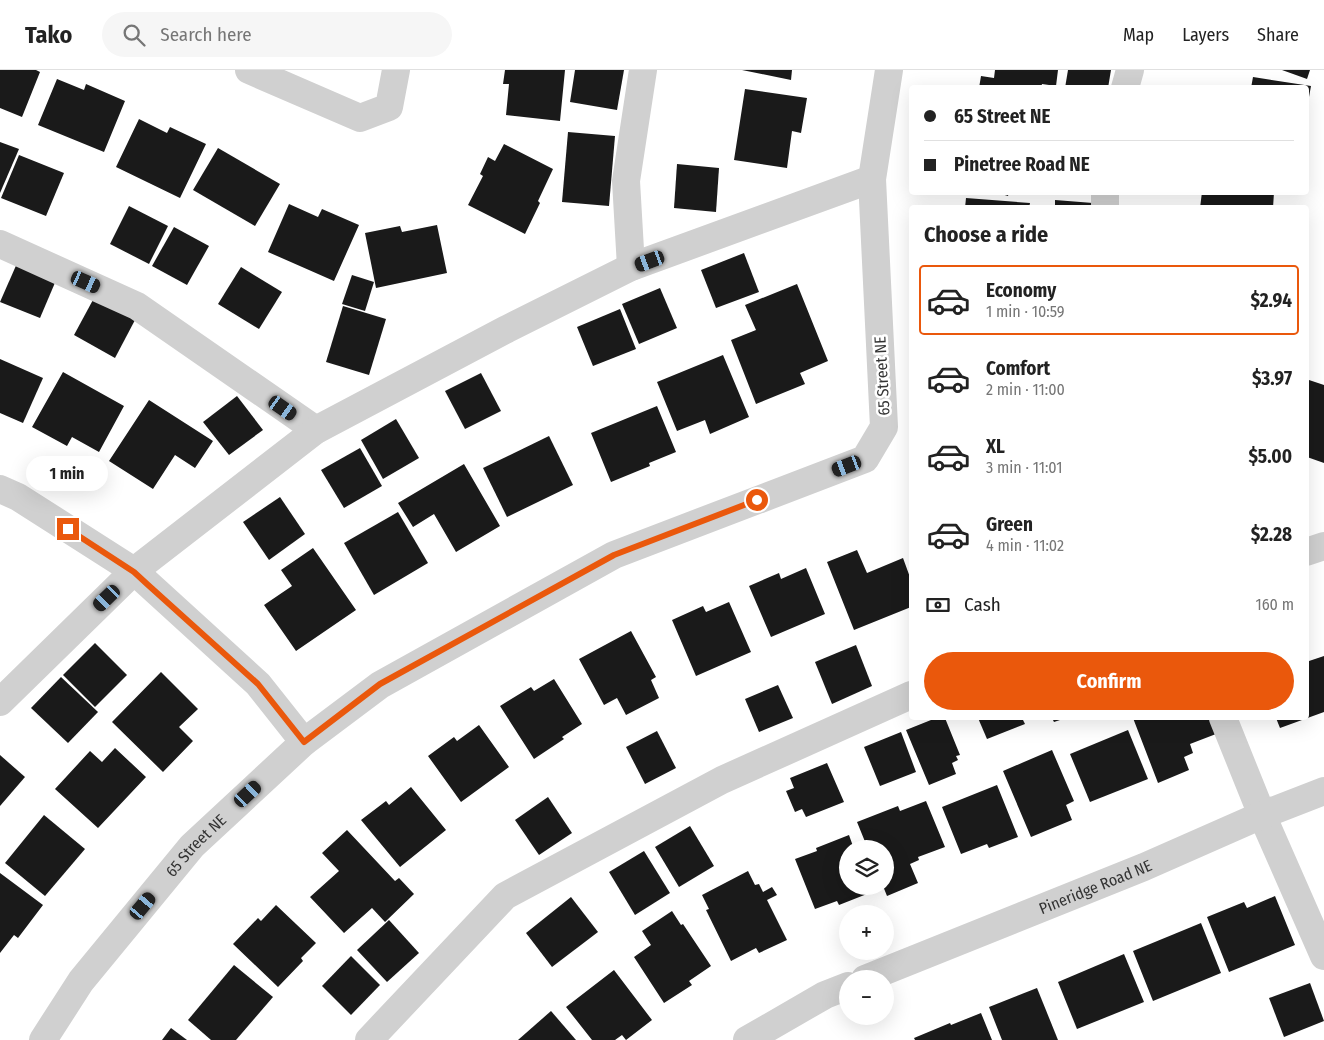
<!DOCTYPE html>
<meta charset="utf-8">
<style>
:root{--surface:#fff;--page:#f6f6f6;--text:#222;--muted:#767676;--line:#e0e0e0;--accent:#ea580c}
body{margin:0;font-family:"Fira Sans Condensed",sans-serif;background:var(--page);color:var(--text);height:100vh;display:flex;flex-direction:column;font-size:19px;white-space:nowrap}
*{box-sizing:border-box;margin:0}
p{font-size:16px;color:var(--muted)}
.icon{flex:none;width:28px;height:28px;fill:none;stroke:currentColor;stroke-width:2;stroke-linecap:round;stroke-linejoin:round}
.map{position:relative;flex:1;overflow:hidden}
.details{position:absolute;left:909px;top:135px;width:400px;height:515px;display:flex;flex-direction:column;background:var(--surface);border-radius:5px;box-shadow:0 5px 20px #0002}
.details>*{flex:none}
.top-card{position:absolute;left:909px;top:15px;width:400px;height:110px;border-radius:5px;box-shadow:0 5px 20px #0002;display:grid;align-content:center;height:110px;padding:0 15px;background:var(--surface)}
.fabs{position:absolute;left:839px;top:770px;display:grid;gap:10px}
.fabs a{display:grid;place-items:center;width:55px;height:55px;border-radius:50%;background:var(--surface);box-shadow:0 5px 20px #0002;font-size:25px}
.end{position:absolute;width:22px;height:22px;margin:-11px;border:6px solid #ea580c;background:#fff;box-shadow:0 0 0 2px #fff}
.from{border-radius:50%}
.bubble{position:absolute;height:35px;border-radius:18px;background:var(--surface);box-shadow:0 5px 20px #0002;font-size:16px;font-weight:700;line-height:35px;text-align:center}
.car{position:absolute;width:15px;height:30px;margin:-15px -8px;border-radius:6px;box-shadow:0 0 4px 1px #0007;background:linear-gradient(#222 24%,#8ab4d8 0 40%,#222 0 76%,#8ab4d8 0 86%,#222 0)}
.top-card b{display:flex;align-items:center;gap:18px;height:48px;font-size:19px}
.top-card b+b{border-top:1px solid var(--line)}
.top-card i{width:12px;height:12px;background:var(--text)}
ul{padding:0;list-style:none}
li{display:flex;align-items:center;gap:15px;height:70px;margin:0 10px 8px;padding:0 5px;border:2px solid transparent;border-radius:5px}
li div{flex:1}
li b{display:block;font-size:19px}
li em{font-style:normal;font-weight:700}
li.selected{border-color:var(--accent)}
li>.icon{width:45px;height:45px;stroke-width:1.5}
h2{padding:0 15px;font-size:22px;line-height:60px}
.pay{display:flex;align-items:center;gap:12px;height:55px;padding:0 15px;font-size:19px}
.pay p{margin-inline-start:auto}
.primary-button{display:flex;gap:10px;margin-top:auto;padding:10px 15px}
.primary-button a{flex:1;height:58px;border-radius:30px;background:var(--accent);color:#fff;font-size:20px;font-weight:700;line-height:58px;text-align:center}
header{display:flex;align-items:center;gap:30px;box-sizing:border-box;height:70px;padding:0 25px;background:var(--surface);border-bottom:1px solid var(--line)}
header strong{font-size:24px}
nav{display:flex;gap:28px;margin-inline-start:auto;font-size:18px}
.search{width:350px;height:45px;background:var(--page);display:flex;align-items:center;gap:12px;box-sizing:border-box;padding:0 18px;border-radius:28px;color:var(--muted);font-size:19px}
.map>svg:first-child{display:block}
.building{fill:#1a1a1a}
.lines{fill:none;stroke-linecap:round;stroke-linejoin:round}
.minor{stroke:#d0d0d0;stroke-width:28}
.route{stroke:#ea580c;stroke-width:6}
.labels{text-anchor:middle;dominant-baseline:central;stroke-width:5;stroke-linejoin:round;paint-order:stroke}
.street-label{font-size:16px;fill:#333;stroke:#fff}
</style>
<header>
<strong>Tako</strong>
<div class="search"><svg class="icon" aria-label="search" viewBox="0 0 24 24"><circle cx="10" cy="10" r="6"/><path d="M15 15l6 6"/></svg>Search here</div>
<nav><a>Map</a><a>Layers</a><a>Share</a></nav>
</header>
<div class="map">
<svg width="1324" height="970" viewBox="0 0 1324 970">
<rect width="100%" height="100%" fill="#fff"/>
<g class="building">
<polygon points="0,0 36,0 40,2 22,47 0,38"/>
<polygon points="505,0 565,0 560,51 506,45 509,14 503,14"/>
<polygon points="575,0 624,0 617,40 570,32"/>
<polygon points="742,0 792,0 791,10"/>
<polygon points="995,0 1058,0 1056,16 1042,14 1041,18 979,18 981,6 994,8"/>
<polygon points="1068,0 1111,0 1108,18 1065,18"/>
<polygon points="1282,0 1310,0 1307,9"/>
<polygon points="1253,7 1311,16 1307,38 1306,18 1251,18"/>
<polygon points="57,9 84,20 86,14 125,31 104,82 38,55"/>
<polygon points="745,19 807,28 801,63 792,61 787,98 734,90"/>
<polygon points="139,49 167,63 170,57 206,74 180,128 116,97"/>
<polygon points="568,62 615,66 609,136 562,132"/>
<polygon points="0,72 19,79 0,123"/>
<polygon points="504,74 553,99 538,131 540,133 525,164 468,135 483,106 480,104 488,87 495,91"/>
<polygon points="218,78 280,114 255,156 193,120"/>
<polygon points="19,85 64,103 46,146 1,128"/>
<polygon points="677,94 719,98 716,142 674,138"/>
<polygon points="995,122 1009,122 1008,126"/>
<polygon points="1202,122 1274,122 1273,138 1200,138"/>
<polygon points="966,128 1030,133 1029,138 965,138"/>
<polygon points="1055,130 1093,133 1093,138 1055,138"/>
<polygon points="289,134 318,147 322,139 359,155 334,211 268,182"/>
<polygon points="129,136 168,156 149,194 110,174"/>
<polygon points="437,155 447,203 376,218 365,163 400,156 402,162"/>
<polygon points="174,157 209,176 187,215 152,196"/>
<polygon points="744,183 759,222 716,238 701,200"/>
<polygon points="18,191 57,208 40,248 0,232"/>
<polygon points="241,197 282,222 259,259 218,234"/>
<polygon points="352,205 374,212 365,241 342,234"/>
<polygon points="797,214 828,291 800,303 805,314 756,334 731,270 756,260 745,235"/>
<polygon points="660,218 677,258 639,274 622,234"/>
<polygon points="94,228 135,250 115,288 74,265"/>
<polygon points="343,236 386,249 369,305 326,292"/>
<polygon points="620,239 636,279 593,296 577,257"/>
<polygon points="723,285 749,347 710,364 705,350 677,361 657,312"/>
<polygon points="0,289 43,308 23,353 0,343"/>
<polygon points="63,302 124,336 99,382 72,367 67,376 32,357"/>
<polygon points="481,303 501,341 465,359 445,321"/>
<polygon points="1306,309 1324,315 1324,393 1307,387 1306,385"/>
<polygon points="237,326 263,360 229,385 203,352"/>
<polygon points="149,330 213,371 195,398 175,385 153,419 109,391"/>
<polygon points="657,336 676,382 649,393 650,396 611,412 591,363"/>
<polygon points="396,349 419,388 383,409 361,370"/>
<polygon points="549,366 573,415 507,447 483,398"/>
<polygon points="360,378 382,416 344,438 321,400"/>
<polygon points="464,394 500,456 456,482 434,444 413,457 398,433"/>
<polygon points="280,427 305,464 269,490 243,452"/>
<polygon points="398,442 428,493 374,525 344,473"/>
<polygon points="313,478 356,540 296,581 264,535 292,516 281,500"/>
<polygon points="857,480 867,503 903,488 911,510 911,537 854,560 827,492"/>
<polygon points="806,498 825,544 771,567 749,516 779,503 781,509"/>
<polygon points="729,532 751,582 696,606 672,550 703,536 706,542"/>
<polygon points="631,561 656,607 651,610 659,628 626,645 617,628 604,635 579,589"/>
<polygon points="95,573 127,605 95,637 63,605"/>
<polygon points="856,575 872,616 832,634 815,592"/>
<polygon points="1324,586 1324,642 1280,658 1276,648 1306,648 1306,592"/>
<polygon points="161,602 198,639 179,657 193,671 163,702 112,652"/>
<polygon points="61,607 98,642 68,673 31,638"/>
<polygon points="554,609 582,654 562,667 564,669 534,689 500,636 531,617 534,621"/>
<polygon points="778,615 793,648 759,662 745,629"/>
<polygon points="936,648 945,648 960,685 956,686 958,690 952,693 956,704 929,715 906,660"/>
<polygon points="978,648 1022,648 1025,654 987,669"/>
<polygon points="1052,648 1066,648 1054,652"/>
<polygon points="1133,648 1210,648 1216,664 1190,674 1193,683 1184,687 1189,700 1158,713"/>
<polygon points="479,655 509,697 461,732 428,686 454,667 457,671"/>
<polygon points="1128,660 1148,709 1090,732 1070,684"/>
<polygon points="657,661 676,698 645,714 626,677"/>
<polygon points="901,662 916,702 880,716 864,677"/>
<polygon points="115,678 146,707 98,758 55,719 90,681 102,692"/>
<polygon points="1052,680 1074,731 1066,735 1072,750 1031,767 1003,701"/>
<polygon points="0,685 25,707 0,736"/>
<polygon points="827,693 844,732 806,747 802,739 795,742 786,721 794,718 790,708"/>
<polygon points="997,715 1018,767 989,778 987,774 961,784 942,737"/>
<polygon points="411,717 446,760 400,797 361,750 386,731 389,735"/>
<polygon points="548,727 572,763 539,785 515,750"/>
<polygon points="926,731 945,777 918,787 919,790 910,794 918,813 887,826 883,816 885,816 885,779 868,779 857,752 898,736 900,741"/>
<polygon points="44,745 85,779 45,826 5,793"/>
<polygon points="690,756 714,796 679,817 655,777"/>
<polygon points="347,760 395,811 399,808 414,824 385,852 372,838 344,863 310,827 339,801 322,783"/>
<polygon points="849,765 854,779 848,779 848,816 869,816 872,822 839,835 837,831 815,839 795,789 817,781 816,778"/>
<polygon points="644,781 670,823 635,845 609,802"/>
<polygon points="748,801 755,815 759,814 763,822 772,817 777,825 767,830 787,870 759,883 756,878 731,891 706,840 709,839 702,825"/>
<polygon points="0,803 43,835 18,868 14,865 0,883"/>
<polygon points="1275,826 1295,875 1229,902 1207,847 1244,832 1247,838"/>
<polygon points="571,827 598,862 552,897 526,863"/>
<polygon points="276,835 316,873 301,888 303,891 278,917 233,874 258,848 261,851"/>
<polygon points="672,841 681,855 683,854 711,896 689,911 692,915 664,933 634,887 651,875 642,861"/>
<polygon points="389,850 419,883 387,912 357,880"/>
<polygon points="1201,853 1221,903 1153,931 1133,881"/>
<polygon points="1124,884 1144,932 1077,959 1058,912"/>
<polygon points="351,886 380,915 351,945 322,916"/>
<polygon points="234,895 273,927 236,970 211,970 188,950"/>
<polygon points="614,900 652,950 626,970 622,965 615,970 592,970 566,937"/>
<polygon points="1310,913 1324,951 1284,967 1269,928"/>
<polygon points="1037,918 1058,970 1002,970 989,937"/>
<polygon points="551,941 576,970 518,970"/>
<polygon points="981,943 992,970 915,970 914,968 950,953 951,955"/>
<polygon points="171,958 187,970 162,970"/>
</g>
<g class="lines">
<g class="minor">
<polyline points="249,0 360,48 389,37 396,0"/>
<polyline points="1125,18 1130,0"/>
<polyline points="1105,138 1105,122"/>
<polyline points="0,174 137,236 316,360"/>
<polyline points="631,197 626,111 643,0"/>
<polyline points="0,419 18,427 134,501 258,614 304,672"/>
<polyline points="1306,482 1324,476"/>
<polyline points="0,632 134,501 316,360 507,259 631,197 872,109"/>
<polyline points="1223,648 1262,745 1324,886"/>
<path id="s1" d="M865,909L1144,797L1262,745L1324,721"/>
<path id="s2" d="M43,970L81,911L192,776L304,672L380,615L614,485L865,389L884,357L872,109L889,0"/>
<polyline points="369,970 505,826 722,710 911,625"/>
<polyline points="747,970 825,925 848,916"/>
</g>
</g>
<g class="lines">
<polyline class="route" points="68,459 134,502 147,514 258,614 304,672 380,614 614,485 757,430"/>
</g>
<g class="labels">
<g class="street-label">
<text transform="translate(882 306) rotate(-93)">65 Street NE</text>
<text stroke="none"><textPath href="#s2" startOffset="248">65 Street NE</textPath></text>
<text stroke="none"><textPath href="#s1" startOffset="248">Pineridge Road NE</textPath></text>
</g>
</g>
</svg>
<div class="fabs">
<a><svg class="icon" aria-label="layers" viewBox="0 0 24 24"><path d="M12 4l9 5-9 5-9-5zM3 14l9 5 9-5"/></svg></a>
<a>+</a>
<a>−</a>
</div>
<i class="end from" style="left:757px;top:430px"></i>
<i class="end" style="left:68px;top:459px"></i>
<div class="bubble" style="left:26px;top:386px;width:82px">1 min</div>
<i class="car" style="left:650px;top:191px;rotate:250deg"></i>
<i class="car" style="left:86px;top:212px;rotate:114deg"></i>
<i class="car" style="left:283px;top:338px;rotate:125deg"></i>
<i class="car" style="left:847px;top:396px;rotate:249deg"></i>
<i class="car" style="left:107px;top:528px;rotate:226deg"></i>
<i class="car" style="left:248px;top:724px;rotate:47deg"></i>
<i class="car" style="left:143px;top:836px;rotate:40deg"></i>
<div class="top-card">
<b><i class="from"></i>65 Street NE</b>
<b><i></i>Pinetree Road NE</b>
</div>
<section class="details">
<h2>Choose a ride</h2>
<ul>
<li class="selected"><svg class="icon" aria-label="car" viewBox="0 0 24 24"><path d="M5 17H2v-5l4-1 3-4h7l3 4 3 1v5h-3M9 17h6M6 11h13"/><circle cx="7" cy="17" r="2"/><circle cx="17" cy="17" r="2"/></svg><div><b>Economy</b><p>1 min · 10:59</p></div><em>$2.94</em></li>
<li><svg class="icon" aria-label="car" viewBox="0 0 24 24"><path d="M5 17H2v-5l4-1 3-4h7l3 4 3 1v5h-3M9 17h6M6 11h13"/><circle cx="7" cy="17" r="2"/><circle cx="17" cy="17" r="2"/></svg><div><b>Comfort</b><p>2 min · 11:00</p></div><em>$3.97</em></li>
<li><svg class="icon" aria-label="car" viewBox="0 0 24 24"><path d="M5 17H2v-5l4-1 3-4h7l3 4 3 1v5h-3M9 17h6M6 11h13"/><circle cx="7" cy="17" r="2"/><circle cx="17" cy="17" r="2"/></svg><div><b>XL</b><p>3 min · 11:01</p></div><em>$5.00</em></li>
<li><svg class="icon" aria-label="car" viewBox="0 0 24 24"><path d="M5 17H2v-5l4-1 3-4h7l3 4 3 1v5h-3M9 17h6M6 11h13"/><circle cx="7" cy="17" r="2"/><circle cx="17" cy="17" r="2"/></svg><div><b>Green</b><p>4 min · 11:02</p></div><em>$2.28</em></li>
</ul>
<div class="pay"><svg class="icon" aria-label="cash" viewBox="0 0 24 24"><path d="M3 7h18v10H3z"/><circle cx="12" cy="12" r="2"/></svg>Cash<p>160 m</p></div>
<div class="primary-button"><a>Confirm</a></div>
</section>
</div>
